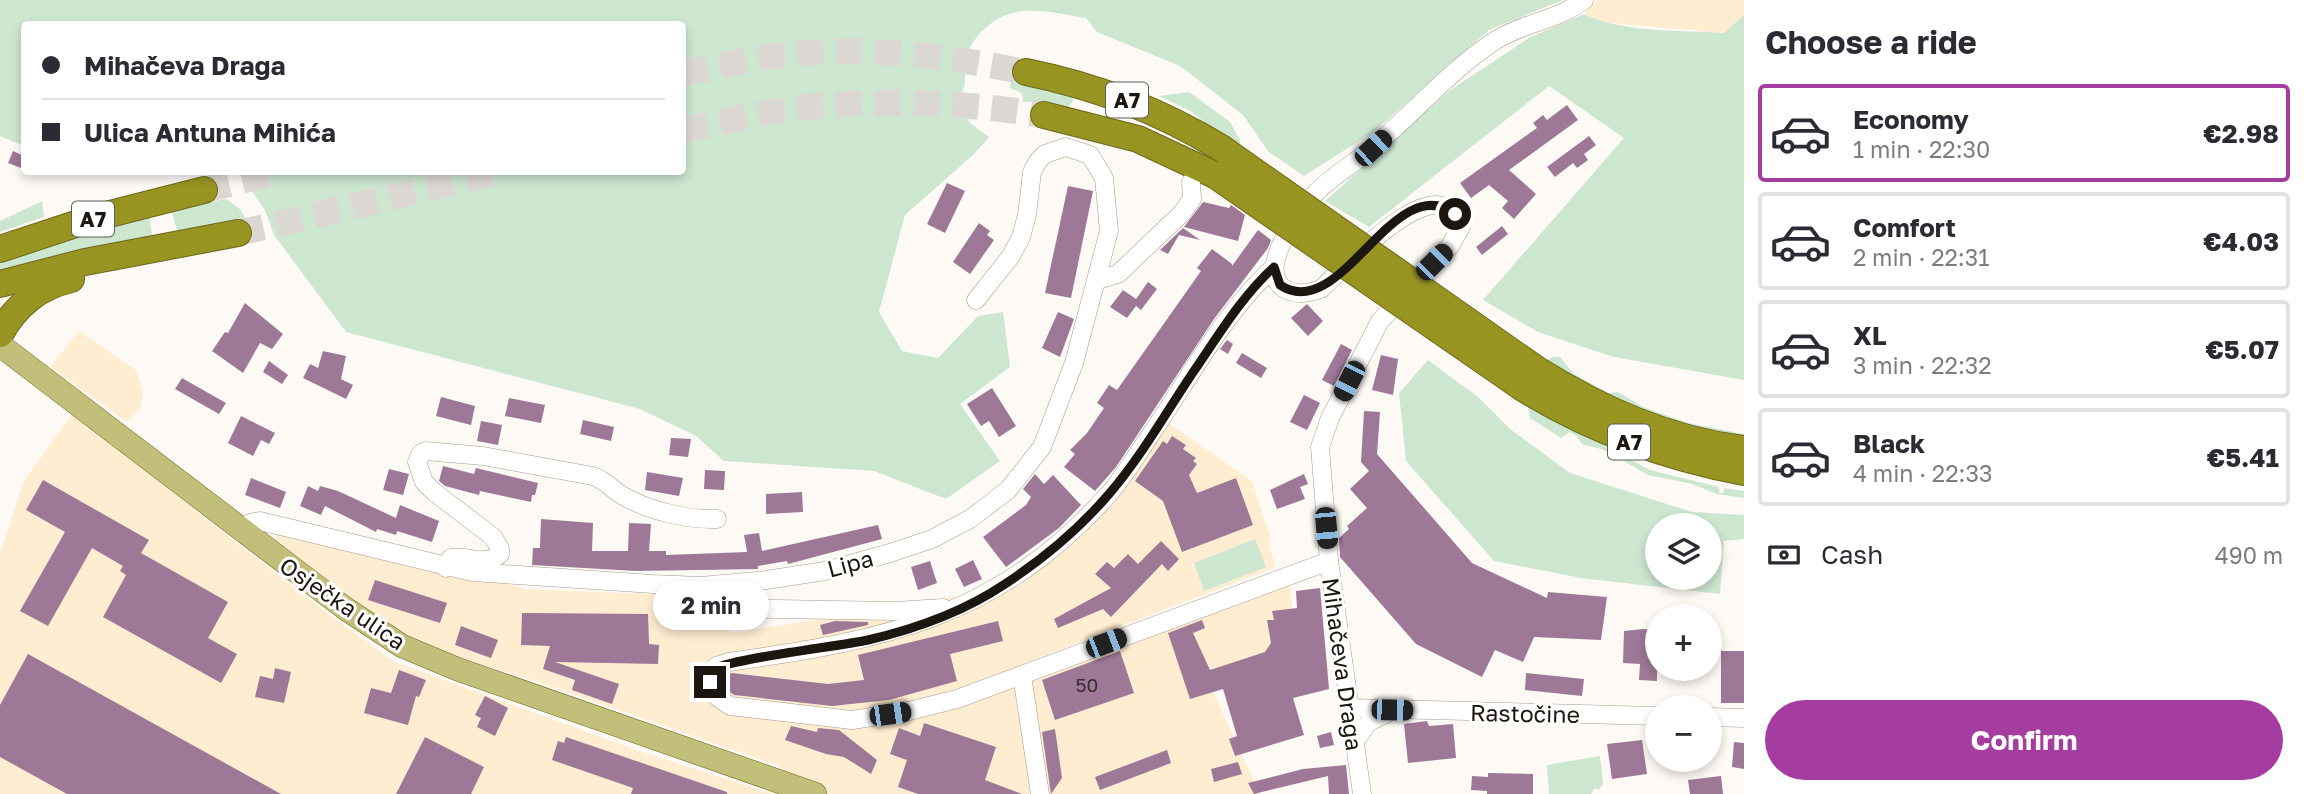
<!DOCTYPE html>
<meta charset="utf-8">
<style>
:root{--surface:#fff;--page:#f2f2f3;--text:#2b2b33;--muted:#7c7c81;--line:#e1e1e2;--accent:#a53da0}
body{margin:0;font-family:"Golos Text",sans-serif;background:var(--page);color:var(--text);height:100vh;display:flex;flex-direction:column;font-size:26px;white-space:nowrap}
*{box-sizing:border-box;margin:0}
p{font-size:23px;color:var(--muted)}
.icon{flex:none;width:38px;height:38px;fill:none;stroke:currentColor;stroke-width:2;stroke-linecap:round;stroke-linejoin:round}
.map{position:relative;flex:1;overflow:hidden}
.panel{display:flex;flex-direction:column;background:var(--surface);width:560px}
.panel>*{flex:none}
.top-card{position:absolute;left:21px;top:21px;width:665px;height:154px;border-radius:7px;box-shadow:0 4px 10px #0003;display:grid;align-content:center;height:154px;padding:0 21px;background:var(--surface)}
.fabs{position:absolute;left:1645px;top:513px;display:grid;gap:14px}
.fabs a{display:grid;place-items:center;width:77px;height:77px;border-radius:50%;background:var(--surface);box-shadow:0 4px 10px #0003;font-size:35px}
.end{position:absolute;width:32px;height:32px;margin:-16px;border:9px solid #1b160f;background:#fff;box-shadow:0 0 0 4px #fff}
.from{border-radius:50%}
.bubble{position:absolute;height:49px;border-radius:24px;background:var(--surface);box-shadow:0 4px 10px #0003;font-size:23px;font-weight:700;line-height:49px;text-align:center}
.car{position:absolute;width:21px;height:42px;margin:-21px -10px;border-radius:9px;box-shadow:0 0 5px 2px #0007;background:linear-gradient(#222 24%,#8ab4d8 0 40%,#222 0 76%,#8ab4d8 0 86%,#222 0)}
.top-card b{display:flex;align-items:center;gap:24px;height:66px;font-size:26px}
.top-card b+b{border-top:2px solid var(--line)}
.top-card i{width:18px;height:18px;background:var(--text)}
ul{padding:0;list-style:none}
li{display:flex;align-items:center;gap:21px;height:98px;margin:0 14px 10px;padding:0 7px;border:4px solid var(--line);border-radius:7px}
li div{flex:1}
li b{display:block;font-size:26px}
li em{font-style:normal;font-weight:700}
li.current{border-color:var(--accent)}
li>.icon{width:63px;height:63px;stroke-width:1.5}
h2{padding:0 21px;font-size:32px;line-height:84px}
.pay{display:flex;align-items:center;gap:18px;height:77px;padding:0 21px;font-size:26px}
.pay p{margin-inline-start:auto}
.button{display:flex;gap:14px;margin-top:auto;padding:14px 21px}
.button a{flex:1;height:80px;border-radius:42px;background:var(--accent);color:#fff;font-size:28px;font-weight:700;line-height:80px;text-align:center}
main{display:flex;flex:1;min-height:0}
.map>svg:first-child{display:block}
.built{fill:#ffedd2}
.green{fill:#cce6d0;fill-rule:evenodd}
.building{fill:#9e7897}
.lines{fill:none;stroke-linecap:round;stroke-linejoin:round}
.highway-tunnel{stroke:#dbd8d3;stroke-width:26;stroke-dasharray:26 13;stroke-linecap:butt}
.minor-casing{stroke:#a79a88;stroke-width:19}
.major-casing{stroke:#6c681b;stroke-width:24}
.highway-casing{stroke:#6c681b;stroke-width:28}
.minor{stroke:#fff;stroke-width:18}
.major{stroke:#c1bf7a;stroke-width:23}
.highway{stroke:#989421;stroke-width:26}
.highway-bridge-casing{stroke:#6c681b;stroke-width:28;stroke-linecap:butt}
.highway-bridge{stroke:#989421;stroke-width:26}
.route{stroke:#1b160f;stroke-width:9}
.labels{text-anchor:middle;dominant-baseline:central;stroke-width:6;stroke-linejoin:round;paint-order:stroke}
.number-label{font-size:19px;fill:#3c2e31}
.shield{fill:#fff;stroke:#5f5c57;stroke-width:2}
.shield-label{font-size:21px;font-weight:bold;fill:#1b160f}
.street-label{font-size:23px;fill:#1b160f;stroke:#fff}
</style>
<main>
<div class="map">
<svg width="1744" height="794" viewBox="0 0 1744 794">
<rect width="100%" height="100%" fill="#fdfaf6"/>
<g class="built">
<polygon points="1596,0 1744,0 1744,15 1724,33 1620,24 1598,21 1584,14"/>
<polygon points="79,331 136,370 143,392 140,408 127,422 50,367"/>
<polygon points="72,414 323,610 393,661 636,750 767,792 779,766 529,679 409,642 273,546 281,522 525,589 675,595 733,633 1019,586 1074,543 1097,521 1168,423 1252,481 1270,536 1269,547 1276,567 1025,663 1029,675 1289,581 1298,652 1326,649 1329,689 1290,699 1283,672 1213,692 1260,794 0,794 0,554 24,481"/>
</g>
<g class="green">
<path d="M0,0H1563L1489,30L1375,131L1304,176L1268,151L1243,115L1180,66L1097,32L1086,18C1052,13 1017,1 988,26C979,33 969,45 967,57C963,77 969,83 957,104L970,123L989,137L974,154L905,215L879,312L902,351L938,358L978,316L1003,312L1010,367L960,404L1000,461L946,499L874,471L724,461L696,436L640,409L346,332L274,235L265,210L239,172H682V24H24V146L0,136Z"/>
<path d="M1584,14C1622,33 1682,30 1724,33L1744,15V380L1614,357L1538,332L1483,300L1624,138L1549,86L1369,227L1325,201L1449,91L1529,38Z"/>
<polygon points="1011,80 1026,86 1028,83 1071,94 1073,101 1068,108 1048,109 1048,102 1023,102 1022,93 1010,88"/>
<polygon points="1189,92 1230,122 1241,142 1234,147 1192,112 1159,96"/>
<polygon points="226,199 241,210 245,218 178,233 172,213 175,208"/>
<polygon points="42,201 44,217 0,232 0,221"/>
<polygon points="150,217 152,237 0,274 0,257 33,246"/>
<polygon points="1553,357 1560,357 1573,373 1607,393 1618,392 1643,407 1688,423 1744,434 1744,442 1628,409 1545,362"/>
<path d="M1428,360L1478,397L1510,429L1570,473L1692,512L1744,515V539L1724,541L1720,594L1581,578L1494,561L1406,461L1399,393ZM1657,525H1710V578H1657Z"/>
<polygon points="1528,405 1650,470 1719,487 1719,493 1723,493 1724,488 1744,491 1744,498 1717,494 1692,484 1648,475 1604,450 1582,444 1577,436 1569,432 1561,438 1530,418"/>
<polygon points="1255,539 1266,567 1204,591 1194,563"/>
<polygon points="1600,756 1603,784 1599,790 1595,788 1591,794 1549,794 1547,765"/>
</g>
<g class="building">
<polygon points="1567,105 1578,120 1509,170 1536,194 1514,219 1502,208 1508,201 1489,185 1471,198 1460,183 1537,128 1533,123 1543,115 1547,120"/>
<polygon points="1589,136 1596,145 1584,154 1588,160 1577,168 1573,163 1555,177 1547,167"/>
<polygon points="13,151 24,156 24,169 8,163"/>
<polygon points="947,183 965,191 945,233 927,224"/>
<polygon points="1068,186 1093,191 1071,298 1045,293"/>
<polygon points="1203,202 1229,208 1231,205 1245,215 1238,241 1184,227"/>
<polygon points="979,223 990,231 987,235 994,240 970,274 953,262"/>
<polygon points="1502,226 1508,234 1482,255 1476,247"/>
<polygon points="1183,228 1200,240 1179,235 1168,254 1160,250"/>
<polygon points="1258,230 1271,240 1268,248 1214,319 1116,467 1095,491 1064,467 1075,454 1070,450 1087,433 1104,408 1097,403 1109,385 1117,390 1201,271 1197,268 1212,249 1232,264 1232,266"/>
<polygon points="1148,282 1157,289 1141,310 1136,306 1127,318 1110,307 1123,290 1136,299"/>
<polygon points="245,303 283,334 272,349 260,343 243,373 212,351 225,332 228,333"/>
<polygon points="1307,304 1323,321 1308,336 1291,318"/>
<polygon points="1058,312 1074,319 1060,357 1042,348"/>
<polygon points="1227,340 1233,344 1228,354 1220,349"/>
<polygon points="1341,344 1352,350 1334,386 1322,380"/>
<polygon points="323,351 346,356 341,379 353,385 346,399 303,378 310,364 318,368"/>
<polygon points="1242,353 1267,368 1261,378 1236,363"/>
<polygon points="1381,355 1398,359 1393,395 1372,390"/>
<polygon points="269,361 288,375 282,384 263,372"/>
<polygon points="182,378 226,403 219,414 175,389"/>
<polygon points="992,388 1016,426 999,437 989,421 981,426 967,404"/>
<polygon points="1304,395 1320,403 1307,430 1290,422"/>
<polygon points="441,397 475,406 471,425 436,416"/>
<polygon points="509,398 545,405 541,423 505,416"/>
<polygon points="1364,411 1380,412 1377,454 1472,563 1547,598 1548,592 1607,597 1601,640 1534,637 1523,662 1495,650 1482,677 1416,644 1340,557 1339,538 1349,529 1347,526 1367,508 1350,489 1369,471 1361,462"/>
<polygon points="241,416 275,433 269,444 261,440 253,456 228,443"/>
<polygon points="583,420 614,427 611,441 580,434"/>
<polygon points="481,421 502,425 498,445 477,441"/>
<polygon points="1172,436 1186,445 1183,449 1196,458 1193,461 1197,464 1189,475 1197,493 1236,478 1253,525 1182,552 1163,501 1135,481 1163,441 1167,444"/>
<polygon points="671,438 691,439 688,457 669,455"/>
<polygon points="443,466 474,474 476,468 538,483 535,495 532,495 531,502 480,491 479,495 445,486 439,481"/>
<polygon points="389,469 409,474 403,495 383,490"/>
<polygon points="705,470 725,471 724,490 704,489"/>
<polygon points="647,472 683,478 679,496 645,490"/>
<polygon points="1035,474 1044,484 1053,475 1081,505 1059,528 1006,567 983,537 1026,505 1031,497 1023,489"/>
<polygon points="1304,474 1308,484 1300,487 1305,499 1277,509 1270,490"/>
<polygon points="251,478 286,492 280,508 245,495"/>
<polygon points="43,480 149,540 141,553 228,602 208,638 237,654 221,683 103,617 126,575 120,571 123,566 92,548 48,626 20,611 65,532 26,510"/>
<polygon points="308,486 318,491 320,486 338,491 396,518 400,505 439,521 432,542 397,531 396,535 377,529 376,532 325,506 321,515 300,506"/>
<polygon points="802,492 803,512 766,514 766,494"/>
<polygon points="541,519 593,523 592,551 628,551 629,523 651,524 649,551 666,551 666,555 747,552 744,535 759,533 762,551 878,525 882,539 788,564 787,561 758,566 758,569 636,571 532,565 533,548 540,548"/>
<polygon points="1161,541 1179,559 1168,571 1162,564 1111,617 1103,609 1058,628 1054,619 1111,588 1095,574 1107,562 1114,568 1128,554 1138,564"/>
<polygon points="973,560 982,579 964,587 955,569"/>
<polygon points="930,561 937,583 918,590 911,567"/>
<polygon points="375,580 447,603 440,623 368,600"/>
<polygon points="1320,588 1329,689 1293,698 1304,735 1235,756 1229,739 1237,736 1223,689 1190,699 1168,633 1202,620 1205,628 1193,633 1210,670 1265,652 1271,643 1267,620 1274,620 1272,611 1297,608 1296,591"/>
<polygon points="522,613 648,614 649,644 659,645 658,664 555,662 619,684 612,704 572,690 575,680 543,669 550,646 521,645"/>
<polygon points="835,621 868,622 868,625 823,635 820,625"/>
<polygon points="998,621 1003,641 950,654 957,681 889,700 832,706 734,695 727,690 729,674 732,673 828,684 864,680 858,655"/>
<polygon points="461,626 498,640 491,658 455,645"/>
<polygon points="1643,629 1657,630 1657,681 1639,680 1640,664 1623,663 1624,631"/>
<polygon points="1120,651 1134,693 1055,720 1042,680"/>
<rect x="1721" y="651" width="23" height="52"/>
<polygon points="28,654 281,794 67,794 0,757 0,705"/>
<polygon points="275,668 291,672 284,703 255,697 260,676 273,679"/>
<polygon points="399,670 426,680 419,697 416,696 408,725 364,713 371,688 391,693"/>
<polygon points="1526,673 1584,679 1582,696 1525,690"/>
<polygon points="485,696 508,708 495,736 477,727 481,718 475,715"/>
<polygon points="1427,721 1429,726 1453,724 1456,758 1408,763 1404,724"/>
<polygon points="924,723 996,747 985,780 1022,794 918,794 898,787 907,760 890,754 899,728 920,736"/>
<polygon points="791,726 817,732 818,728 839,730 877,760 871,774 844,757 826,754 785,740"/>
<polygon points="1055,729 1062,778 1051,794 1042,732"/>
<polygon points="1331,732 1334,745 1320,748 1317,736"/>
<polygon points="425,737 484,767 471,794 396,794"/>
<polygon points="566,737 727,792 727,794 631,794 633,788 552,760 558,741 564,743"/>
<polygon points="1642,740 1647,774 1612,779 1607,744"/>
<polygon points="1734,742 1744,743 1744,769 1732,767"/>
<polygon points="1167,750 1171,763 1100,790 1095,777"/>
<polygon points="1238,762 1242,774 1214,782 1211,769"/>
<polygon points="1346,765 1349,794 1329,794 1328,776 1254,794 1248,783 1303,769"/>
<polygon points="1488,773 1533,774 1533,794 1487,794 1487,791 1471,790 1472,776 1488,777"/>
<polygon points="1721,776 1723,794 1690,794 1688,780"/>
</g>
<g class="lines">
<g class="highway-tunnel">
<path d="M682,73C711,68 739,61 768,57C853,44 941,55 1026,72"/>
<path d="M682,130C721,123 760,112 798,108C880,99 963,102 1044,115"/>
<polyline points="204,190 278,172"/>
<polyline points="238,233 501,172"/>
</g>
<g class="minor-casing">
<g id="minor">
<path d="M1274,267C1224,312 1189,379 1151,434C1137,454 1124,477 1108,495C997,618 886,640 729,662L716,666L710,682L716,696L730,706L852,720L909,711L957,699L1329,561"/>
<polyline points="1098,280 1118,274 1182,213 1192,199 1191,182"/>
<polyline points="241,532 250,523 260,521 472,572 653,584 701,586 766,580 825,571 890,553 932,539 970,519 1008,490 1042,447 1074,363 1109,231 1104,178 1090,155 1066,147 1045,154 1038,161 1032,172 1027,215 1021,237 1011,256 976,300"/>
<path d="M446,568L451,558C468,555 485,567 500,554V549L493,537L434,492L424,482L417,462L421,453L426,451L483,456L593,476C607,481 613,491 625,497C650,511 688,520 717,519"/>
<polyline points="719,608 894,611 943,608"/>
<polyline points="1022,675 1040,794"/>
<polyline points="1349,708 1657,716"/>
<polyline points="1710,717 1744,718"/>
<polyline points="1353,744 1369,722 1391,711"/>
<path d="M1362,794L1329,561L1320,447L1330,418L1380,321L1450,246L1461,227C1440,159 1344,269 1321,289C1308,293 1298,296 1285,289C1255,271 1298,214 1313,196C1328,178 1353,165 1371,149C1413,114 1450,70 1496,40C1523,23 1558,20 1584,0"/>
</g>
</g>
<g class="major-casing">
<polyline id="major" points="0,345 346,609 402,646 457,669 815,794"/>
</g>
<g class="highway-casing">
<g id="highway">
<path d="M1026,72C1096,86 1159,110 1221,148"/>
<polyline points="1044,115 1138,139 1215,175"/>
<polyline points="0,249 94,218 204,190"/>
<polyline points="0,284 85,262 238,233"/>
<path d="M0,334C16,305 38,287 71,279"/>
<path d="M1536,369C1600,409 1668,440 1744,449"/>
<path d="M1523,388C1593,431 1664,457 1744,472"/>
</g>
</g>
<use href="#minor" class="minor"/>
<use href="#major" class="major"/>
<use href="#highway" class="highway"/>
<g class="highway-bridge-casing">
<g id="highway-bridge">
<polyline points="1221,148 1536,369"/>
<polyline points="1215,175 1523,388"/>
</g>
</g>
<use href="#highway-bridge" class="highway-bridge"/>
</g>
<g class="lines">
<path class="route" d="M710,682L713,670C725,659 842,646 868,640C915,629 965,611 1005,584C1043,559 1079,529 1109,494C1142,456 1168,409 1196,368C1220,333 1243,295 1274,267L1280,285C1341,326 1394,167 1455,214"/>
</g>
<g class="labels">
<g class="number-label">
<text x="1087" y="684">50</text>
</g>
<g class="shield">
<rect x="1106" y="82.5" width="42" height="35" rx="5"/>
<rect x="72" y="201.5" width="42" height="35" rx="5"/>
<rect x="1608" y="424.5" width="42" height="35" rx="5"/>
</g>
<g class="shield-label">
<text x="1127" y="100">A7</text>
<text x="93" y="219">A7</text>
<text x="1629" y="442">A7</text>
</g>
<g class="street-label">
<text transform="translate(850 563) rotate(-15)">Lipa</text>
<text transform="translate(343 603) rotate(34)">Osječka ulica</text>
<text transform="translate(1343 664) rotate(82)">Mihačeva Draga</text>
<text transform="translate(1525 713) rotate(1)">Rastočine</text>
</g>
</g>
</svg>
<div class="fabs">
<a><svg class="icon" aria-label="layers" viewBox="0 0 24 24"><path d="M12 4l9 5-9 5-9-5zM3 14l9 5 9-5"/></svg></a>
<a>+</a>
<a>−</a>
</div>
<i class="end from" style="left:1455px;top:214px"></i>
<i class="end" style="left:710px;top:682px"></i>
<div class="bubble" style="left:653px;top:581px;width:116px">2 min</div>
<i class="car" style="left:1373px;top:148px;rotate:47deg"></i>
<i class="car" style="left:1434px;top:262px;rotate:45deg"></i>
<i class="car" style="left:1349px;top:381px;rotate:207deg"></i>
<i class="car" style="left:1326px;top:528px;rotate:175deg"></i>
<i class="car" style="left:1106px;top:643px;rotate:69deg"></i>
<i class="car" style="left:1392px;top:710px;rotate:91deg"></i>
<i class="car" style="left:890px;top:714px;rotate:82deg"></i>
<div class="top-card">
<b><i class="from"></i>Mihačeva Draga</b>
<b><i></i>Ulica Antuna Mihića</b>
</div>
</div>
<section class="panel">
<h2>Choose a ride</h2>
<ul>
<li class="current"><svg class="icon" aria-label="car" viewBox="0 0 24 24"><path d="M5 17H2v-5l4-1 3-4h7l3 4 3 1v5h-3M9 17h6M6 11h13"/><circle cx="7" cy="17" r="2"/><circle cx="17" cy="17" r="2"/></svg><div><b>Economy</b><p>1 min · 22:30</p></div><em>€2.98</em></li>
<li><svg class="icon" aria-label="car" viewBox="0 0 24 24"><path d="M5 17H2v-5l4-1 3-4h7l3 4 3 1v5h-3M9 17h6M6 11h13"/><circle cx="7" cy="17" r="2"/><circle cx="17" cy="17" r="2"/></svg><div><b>Comfort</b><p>2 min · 22:31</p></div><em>€4.03</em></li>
<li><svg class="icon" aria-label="car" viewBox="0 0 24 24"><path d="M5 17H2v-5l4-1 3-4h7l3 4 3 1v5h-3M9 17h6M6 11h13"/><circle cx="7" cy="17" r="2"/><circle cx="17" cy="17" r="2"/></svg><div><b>XL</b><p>3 min · 22:32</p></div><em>€5.07</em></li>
<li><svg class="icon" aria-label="car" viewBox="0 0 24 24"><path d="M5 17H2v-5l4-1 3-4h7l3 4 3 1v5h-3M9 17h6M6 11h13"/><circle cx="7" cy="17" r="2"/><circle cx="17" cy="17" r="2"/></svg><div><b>Black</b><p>4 min · 22:33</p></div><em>€5.41</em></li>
</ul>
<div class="pay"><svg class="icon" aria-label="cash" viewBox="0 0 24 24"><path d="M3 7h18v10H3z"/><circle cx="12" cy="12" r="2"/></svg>Cash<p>490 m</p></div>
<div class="button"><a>Confirm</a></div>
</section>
</main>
